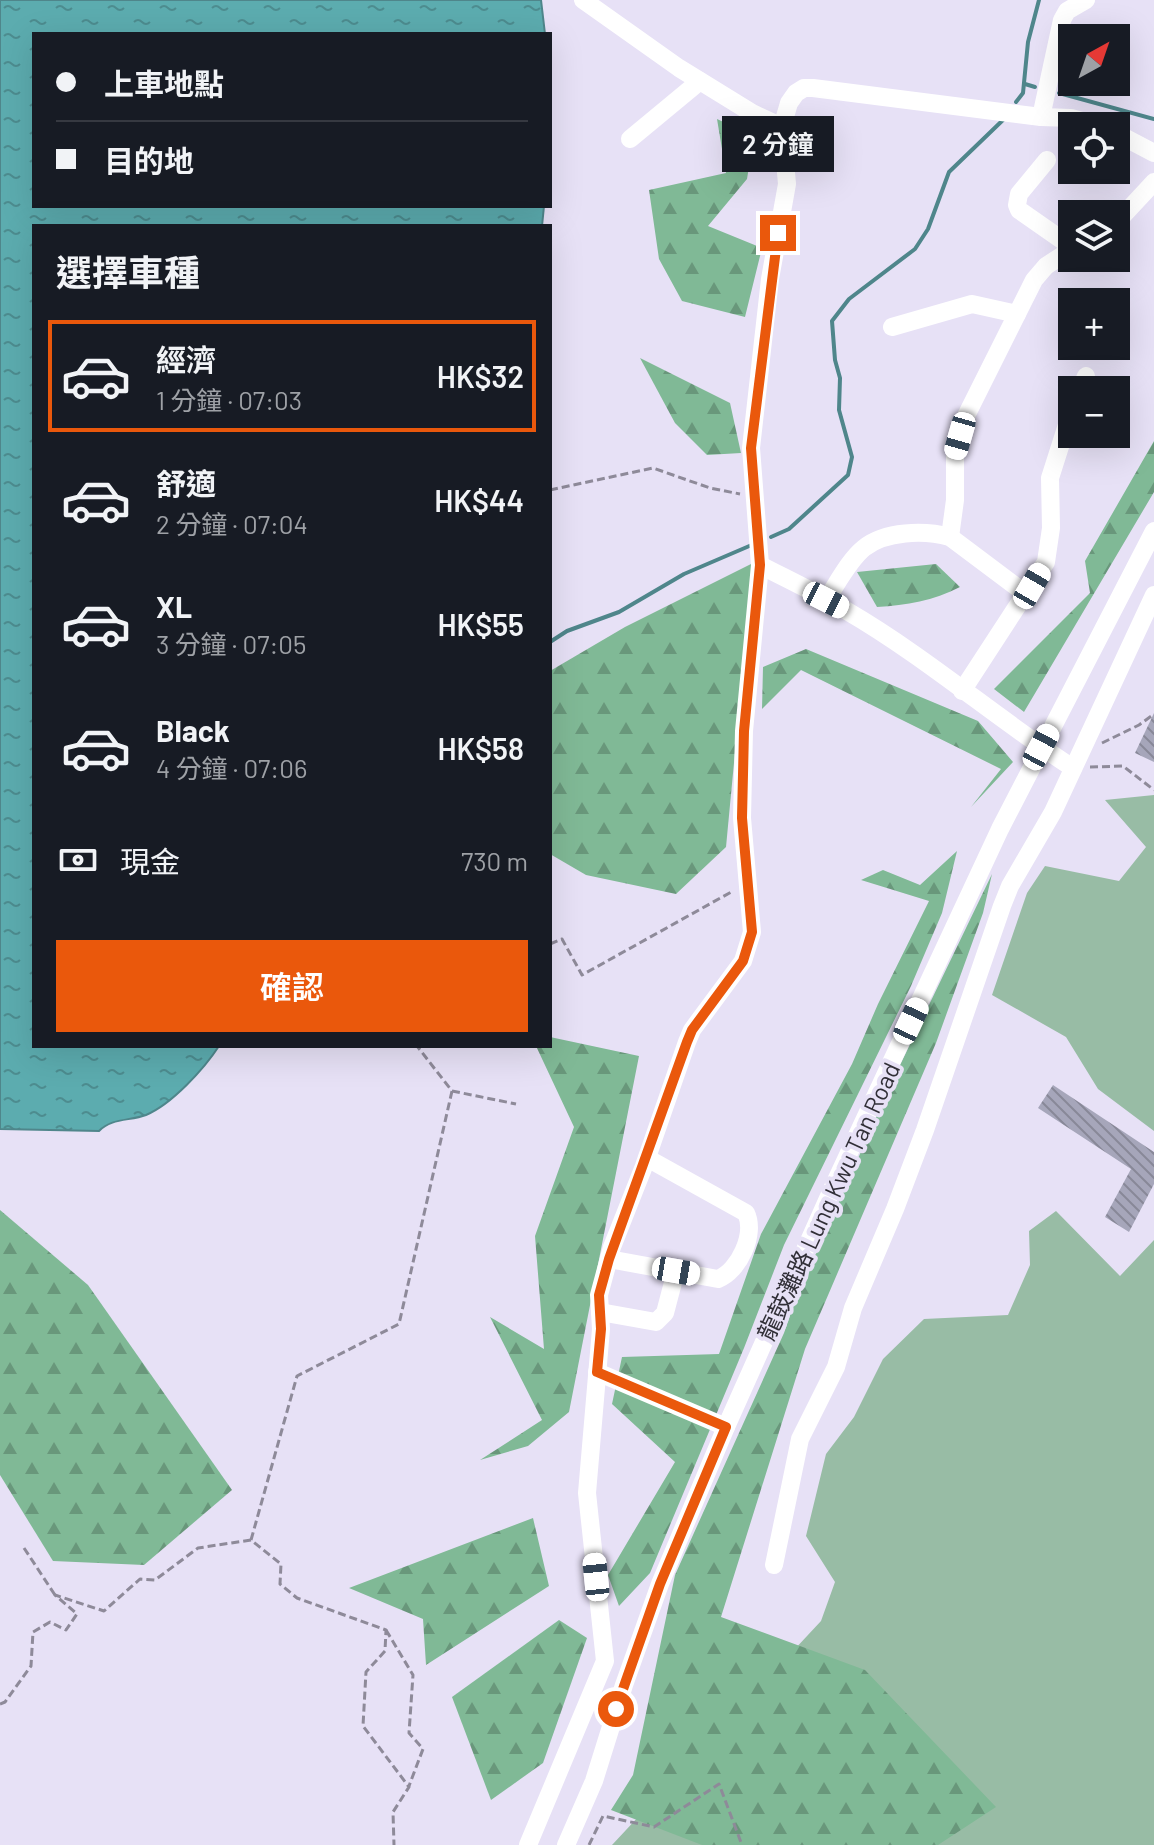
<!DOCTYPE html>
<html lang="zh-TW">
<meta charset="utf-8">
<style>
:root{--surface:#171b24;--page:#242831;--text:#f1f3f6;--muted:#9ea1a6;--line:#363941;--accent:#ea580c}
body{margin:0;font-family:Barlow,"Noto Sans TC",sans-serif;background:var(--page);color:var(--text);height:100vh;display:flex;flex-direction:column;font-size:30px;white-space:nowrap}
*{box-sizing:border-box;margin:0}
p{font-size:26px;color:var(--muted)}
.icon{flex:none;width:44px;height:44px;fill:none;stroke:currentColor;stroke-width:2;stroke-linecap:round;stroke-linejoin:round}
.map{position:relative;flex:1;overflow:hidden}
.details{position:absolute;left:32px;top:224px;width:520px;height:824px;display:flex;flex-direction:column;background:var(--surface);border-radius:0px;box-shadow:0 8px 32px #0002}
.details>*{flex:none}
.banner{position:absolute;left:32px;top:32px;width:520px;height:176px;border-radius:0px;box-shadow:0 8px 32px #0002;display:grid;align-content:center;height:176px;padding:0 24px;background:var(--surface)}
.needle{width:52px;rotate:40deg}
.buttons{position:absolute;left:1058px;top:24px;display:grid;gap:16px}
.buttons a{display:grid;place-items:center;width:72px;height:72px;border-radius:0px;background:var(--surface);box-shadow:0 8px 32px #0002;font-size:40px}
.end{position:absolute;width:36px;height:36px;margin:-18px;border:10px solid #ea580c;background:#fff;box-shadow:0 0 0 4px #fff}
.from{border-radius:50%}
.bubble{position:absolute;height:56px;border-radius:0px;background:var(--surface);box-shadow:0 8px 32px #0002;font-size:26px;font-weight:600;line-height:56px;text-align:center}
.car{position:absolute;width:24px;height:48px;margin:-24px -12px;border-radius:10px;box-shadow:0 0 6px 2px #0007;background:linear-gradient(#fff 24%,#345 0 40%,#fff 0 76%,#345 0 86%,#fff 0)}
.banner b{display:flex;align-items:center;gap:28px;height:76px;font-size:30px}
.banner b+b{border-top:2px solid var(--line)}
.banner i{width:20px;height:20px;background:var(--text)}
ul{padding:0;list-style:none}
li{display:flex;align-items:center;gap:24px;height:112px;margin:0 16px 12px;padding:0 8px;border:4px solid transparent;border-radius:0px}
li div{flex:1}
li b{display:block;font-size:30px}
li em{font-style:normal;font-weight:600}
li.on{border-color:var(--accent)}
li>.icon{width:72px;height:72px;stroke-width:1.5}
h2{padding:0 24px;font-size:36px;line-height:96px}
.pay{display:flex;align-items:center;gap:20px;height:88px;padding:0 24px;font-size:30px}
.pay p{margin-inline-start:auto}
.cta{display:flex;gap:16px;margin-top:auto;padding:16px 24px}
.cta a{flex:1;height:92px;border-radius:0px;background:var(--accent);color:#fff;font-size:32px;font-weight:600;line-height:92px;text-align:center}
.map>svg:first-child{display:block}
.green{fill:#98bca5}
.forest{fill:url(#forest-firs)}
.water{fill:url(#water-ripples);stroke:#4f868b;stroke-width:2}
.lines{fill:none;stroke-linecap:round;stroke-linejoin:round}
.stream{stroke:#4f868b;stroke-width:4}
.building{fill:url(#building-back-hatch)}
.path{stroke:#8e8a99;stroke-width:3;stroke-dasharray:8 4;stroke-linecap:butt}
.minor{stroke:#fff;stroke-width:18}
.route{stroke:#ea580c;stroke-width:10}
.labels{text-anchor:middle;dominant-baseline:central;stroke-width:8;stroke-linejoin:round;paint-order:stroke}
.street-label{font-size:24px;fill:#312f37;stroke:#e7e1f6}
</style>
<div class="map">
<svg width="1154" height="1845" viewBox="0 0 1154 1845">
<defs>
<pattern id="forest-firs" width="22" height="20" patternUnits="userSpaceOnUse" patternTransform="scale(2)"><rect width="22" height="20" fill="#80b996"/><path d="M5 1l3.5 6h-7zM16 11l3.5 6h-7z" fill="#69977b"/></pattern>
<pattern id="water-ripples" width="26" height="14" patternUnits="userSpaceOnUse" patternTransform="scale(2)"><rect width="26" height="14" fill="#5cacaf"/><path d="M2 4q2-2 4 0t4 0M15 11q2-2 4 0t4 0" fill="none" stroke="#4d8c8f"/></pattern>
<pattern id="building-back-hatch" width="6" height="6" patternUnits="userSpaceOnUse" patternTransform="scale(2)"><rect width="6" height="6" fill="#a6a6ba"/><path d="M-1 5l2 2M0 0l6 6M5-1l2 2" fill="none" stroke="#888898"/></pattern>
</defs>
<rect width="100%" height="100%" fill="#e7e1f6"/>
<g class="green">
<polygon points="1154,795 1154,1131 1098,1089 1066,1037 992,995 1027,893 1045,866 1119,881 1146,847 1105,800"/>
<polygon points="1056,1211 1120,1276 1154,1240 1154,1845 612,1845 821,1621 835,1582 806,1536 826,1454 854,1417 883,1359 924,1319 1008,1315 1030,1265 1029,1231"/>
</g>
<g class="forest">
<polygon points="717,119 754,136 747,179 708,226 762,248 745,317 682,301 659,259 649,190 726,173"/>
<polygon points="640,358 730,403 741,453 707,455 675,423"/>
<polygon points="1154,441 1154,492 1024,712 994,689 1090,593 1085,561"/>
<polygon points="753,563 726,847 676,894 586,875 550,854 550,671 625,627"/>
<path d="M936,564L960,587C933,601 907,605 877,607L857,572Z"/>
<polygon points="806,649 978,721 1013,762 971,807 1001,769 801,670 762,709 763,667"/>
<polygon points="957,851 942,913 911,986 784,1245 744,1348 650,1573 619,1606 608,1575 675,1462 612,1404 622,1357 719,1354 761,1234 852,1064 878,1004 929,901 861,880 883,870 920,885"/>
<polygon points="992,874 983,913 936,1043 805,1349 721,1617 865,1670 996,1807 938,1845 702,1845 611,1810 633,1775 675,1575 784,1333 795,1301 890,1086"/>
<polygon points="550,1037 639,1056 569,1412 528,1446 480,1460 542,1420 490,1317 544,1349 535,1236 574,1127 536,1046 550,1046"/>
<polygon points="0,1210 88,1285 232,1490 144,1565 53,1561 0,1475"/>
<polygon points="533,1518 549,1586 426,1665 423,1619 349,1588"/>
<polygon points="559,1620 587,1638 543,1763 491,1800 452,1697"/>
</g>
<path class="water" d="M0,0H541L545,34H34V206H544L542,226H34V1046H219C204,1069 172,1104 146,1115C130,1121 111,1118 99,1131L0,1129Z"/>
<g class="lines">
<g class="stream">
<polyline points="1025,84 1035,87"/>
<polyline points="1059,93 1154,119"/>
<polyline points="1016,102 1023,93 1028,42 1039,0"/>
<polyline points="771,537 789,529 848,475 852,457 839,410 840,378 835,360 832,321 849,299 915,249 928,229 949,172 1003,120"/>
<polyline points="550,642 567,631 619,612 684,574 754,544"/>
</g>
</g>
<g class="building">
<polygon points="1154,713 1154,762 1135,753"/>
<polygon points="1053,1085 1154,1152 1154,1184 1129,1232 1105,1217 1131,1169 1038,1108"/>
</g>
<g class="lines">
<g class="path">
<polyline points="550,490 653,468 710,488 740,494"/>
<polyline points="1102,743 1139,725 1154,714"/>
<polyline points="1090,767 1123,766 1154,790"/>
<polyline points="550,944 562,939 582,975 733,891"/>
<polyline points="452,1091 516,1104"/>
<polyline points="251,1540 297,1376 399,1324 452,1091 417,1046"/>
<polyline points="24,1548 55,1595"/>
<polyline points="386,1630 413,1675 409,1733 423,1749 409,1786"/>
<polyline points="0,1704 5,1702 31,1666 33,1632 50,1622 66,1630 77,1614 55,1595 104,1611 140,1579 155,1580 198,1548 251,1540 281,1564 280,1584 297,1598 386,1630 385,1651 366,1672 363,1726 409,1787 393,1812 394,1845"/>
<polyline points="589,1845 603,1816 654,1827 719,1784 742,1845"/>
</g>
<g class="minor">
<polyline points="583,0 679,68 752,113 782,127"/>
<polyline points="1041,117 1062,20 1067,11 1086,0"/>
<polyline points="1116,133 1154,153"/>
<polyline points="630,139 700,81"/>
<polyline points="1047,160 1019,194 1017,205 1019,210 1072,247"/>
<polyline points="1116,223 1154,182"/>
<polyline points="892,327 972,304 1017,314"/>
<polyline points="1080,390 1086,376"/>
<polyline points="950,537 955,500 955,452 964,420 1034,280 1046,266 1072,249"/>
<path d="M760,565C789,580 819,594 847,611C926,657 996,718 1073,768"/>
<path d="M826,600C837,584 849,560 864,548C885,531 924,530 950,537L1026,594"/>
<polyline points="962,691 1046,562 1051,528 1050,478 1072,409"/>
<path d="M609,1259L718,1279C739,1271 756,1234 746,1213L647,1158"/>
<polyline points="600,1312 656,1322 665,1313 676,1271"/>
<polyline points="597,1372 726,1427"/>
<polyline points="774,1565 800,1439 836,1367 853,1308 895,1209 925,1130 1002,906 1010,886 1053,812 1154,595"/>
<polyline points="528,1845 605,1661 587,1493 601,1329 599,1295 612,1247 644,1166 687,1042 692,1030 743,961 752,932 742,818 744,731 760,565 751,448 770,279 787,184 782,127 789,103 796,93 804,88 813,88 1041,117 1071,118 1099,126"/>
<polyline points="566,1845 594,1781 624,1685 660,1584 726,1427 834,1185 1000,829 1154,531"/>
</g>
</g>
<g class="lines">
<polyline class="route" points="616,1709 660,1584 726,1427 597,1372 601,1329 599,1295 609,1259 687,1042 692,1030 743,961 752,932 742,818 744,731 760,565 751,448 778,233"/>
</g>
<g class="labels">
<g class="street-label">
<text transform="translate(828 1201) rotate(-65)">龍鼓灘路 Lung Kwu Tan Road</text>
</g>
</g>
</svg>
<div class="buttons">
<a><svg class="needle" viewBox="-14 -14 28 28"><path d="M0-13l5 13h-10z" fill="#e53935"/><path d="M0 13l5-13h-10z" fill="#9ea1a6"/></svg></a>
<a><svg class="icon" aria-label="locate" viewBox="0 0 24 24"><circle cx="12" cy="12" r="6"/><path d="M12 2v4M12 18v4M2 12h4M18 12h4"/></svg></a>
<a><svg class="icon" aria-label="layers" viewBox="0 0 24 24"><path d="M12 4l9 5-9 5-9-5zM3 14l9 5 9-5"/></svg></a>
<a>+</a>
<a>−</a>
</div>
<i class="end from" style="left:616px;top:1709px"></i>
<i class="end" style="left:778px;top:233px"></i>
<div class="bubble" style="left:722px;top:116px;width:112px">2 分鐘</div>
<i class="car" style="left:960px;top:436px;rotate:196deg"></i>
<i class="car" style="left:1032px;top:586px;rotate:30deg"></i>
<i class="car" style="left:826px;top:600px;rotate:117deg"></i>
<i class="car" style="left:1041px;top:747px;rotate:28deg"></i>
<i class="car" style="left:911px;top:1021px;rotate:25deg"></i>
<i class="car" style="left:676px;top:1271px;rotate:100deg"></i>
<i class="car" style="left:596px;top:1577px;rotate:354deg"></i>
<div class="banner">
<b><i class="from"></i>上車地點</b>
<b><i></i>目的地</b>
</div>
<section class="details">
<h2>選擇車種</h2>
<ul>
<li class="on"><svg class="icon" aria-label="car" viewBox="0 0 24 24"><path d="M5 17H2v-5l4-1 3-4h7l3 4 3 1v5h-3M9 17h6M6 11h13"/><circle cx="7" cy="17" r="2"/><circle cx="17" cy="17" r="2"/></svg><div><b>經濟</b><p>1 分鐘 · 07:03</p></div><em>HK$32</em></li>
<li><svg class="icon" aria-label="car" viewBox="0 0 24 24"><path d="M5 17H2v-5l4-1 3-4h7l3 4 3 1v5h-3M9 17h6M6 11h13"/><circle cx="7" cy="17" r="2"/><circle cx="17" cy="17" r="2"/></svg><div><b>舒適</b><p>2 分鐘 · 07:04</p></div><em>HK$44</em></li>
<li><svg class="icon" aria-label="car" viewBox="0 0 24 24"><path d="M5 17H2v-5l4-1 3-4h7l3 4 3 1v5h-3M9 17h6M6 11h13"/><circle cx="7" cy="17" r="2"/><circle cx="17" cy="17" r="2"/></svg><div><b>XL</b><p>3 分鐘 · 07:05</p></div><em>HK$55</em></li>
<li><svg class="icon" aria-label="car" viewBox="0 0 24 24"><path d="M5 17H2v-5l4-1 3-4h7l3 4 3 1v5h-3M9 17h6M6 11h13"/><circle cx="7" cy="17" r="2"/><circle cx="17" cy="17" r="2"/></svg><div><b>Black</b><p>4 分鐘 · 07:06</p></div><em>HK$58</em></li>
</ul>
<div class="pay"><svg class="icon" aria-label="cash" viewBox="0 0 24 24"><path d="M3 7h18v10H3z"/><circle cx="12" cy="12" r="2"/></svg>現金<p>730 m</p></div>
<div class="cta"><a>確認</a></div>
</section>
</div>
